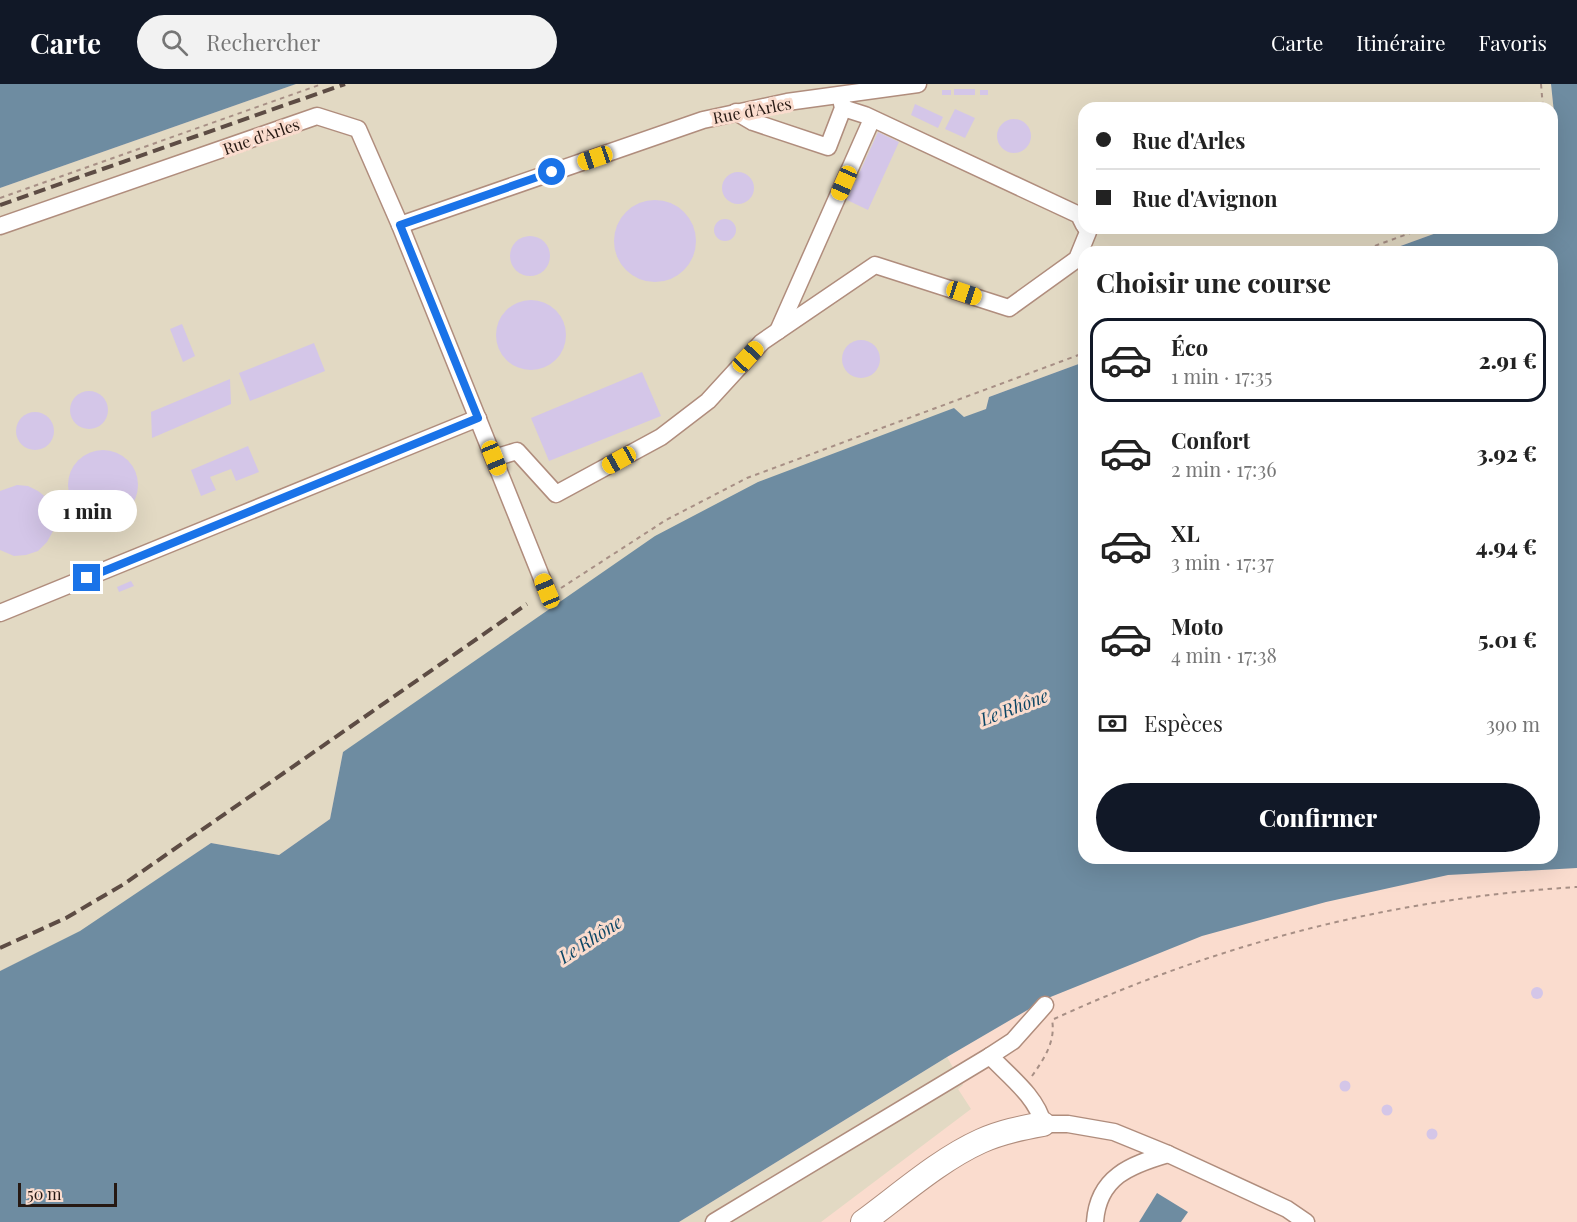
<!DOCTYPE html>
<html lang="fr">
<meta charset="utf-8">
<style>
:root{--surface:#fff;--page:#f2f2f2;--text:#222;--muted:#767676;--line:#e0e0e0;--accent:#111827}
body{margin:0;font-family:"Playfair Display",serif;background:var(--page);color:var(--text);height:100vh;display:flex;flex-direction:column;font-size:22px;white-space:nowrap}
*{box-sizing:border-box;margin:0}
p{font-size:20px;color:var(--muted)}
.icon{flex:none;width:33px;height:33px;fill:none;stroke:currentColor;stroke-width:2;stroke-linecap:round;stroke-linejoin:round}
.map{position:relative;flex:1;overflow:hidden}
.drawer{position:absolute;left:1078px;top:162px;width:480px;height:618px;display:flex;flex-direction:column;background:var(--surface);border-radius:18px;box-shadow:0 6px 24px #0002}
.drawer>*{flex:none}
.guide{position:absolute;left:1078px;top:18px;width:480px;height:132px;border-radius:18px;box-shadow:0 6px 24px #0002;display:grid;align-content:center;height:132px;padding:0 18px;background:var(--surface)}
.scale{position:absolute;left:18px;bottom:15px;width:99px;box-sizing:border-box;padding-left:6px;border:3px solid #261913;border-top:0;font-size:16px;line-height:21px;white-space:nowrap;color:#261913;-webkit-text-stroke:4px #fadcce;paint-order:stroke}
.end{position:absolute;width:27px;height:27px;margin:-14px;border:8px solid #1a73e8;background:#fff;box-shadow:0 0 0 3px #fff}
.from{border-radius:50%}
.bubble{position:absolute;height:42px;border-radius:21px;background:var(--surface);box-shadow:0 6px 24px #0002;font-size:20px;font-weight:800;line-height:42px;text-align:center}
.car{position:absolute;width:18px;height:36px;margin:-18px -9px;border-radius:8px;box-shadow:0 0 4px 2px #0007;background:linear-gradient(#f5c518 24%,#345 0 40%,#f5c518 0 76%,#345 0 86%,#f5c518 0)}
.guide b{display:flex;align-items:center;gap:21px;height:57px;font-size:22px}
.guide b+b{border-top:2px solid var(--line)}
.guide i{width:15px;height:15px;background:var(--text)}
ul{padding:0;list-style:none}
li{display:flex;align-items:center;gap:18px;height:84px;margin:0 12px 9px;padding:0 6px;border:3px solid transparent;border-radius:18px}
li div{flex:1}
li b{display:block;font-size:22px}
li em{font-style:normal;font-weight:800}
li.active{border-color:var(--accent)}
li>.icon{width:54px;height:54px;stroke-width:1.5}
h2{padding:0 18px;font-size:27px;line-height:72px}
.pay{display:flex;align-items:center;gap:15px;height:66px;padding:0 18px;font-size:22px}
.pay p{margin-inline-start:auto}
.primary-button{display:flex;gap:12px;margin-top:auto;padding:12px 18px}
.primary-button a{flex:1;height:69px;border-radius:36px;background:var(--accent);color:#fff;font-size:24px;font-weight:800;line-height:69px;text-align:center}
header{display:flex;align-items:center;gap:36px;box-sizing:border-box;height:84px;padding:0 30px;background:var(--accent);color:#fff}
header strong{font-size:28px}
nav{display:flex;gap:33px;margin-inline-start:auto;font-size:21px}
.search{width:420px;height:54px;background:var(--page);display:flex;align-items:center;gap:15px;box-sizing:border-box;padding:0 21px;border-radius:33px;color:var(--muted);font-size:22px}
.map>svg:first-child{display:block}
.industrial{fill:#e2d9c3}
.water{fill:#6e8ca1}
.building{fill:#d4c6e8}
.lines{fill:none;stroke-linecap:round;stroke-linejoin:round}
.minor-casing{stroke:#b08d7d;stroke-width:19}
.highway-casing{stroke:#b08d7d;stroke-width:26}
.path{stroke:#a78f85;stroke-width:2;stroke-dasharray:4.5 4.5;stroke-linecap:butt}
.minor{stroke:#fff;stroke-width:16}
.highway{stroke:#fff;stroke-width:24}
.rail{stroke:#5d4c44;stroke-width:4;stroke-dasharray:12 6;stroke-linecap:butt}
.route{stroke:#1a73e8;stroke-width:8}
.labels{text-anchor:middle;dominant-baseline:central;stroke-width:6;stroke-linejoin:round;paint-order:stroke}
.street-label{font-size:16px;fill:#261913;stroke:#fadcce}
.water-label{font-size:18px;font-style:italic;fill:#0c4665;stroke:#fadcce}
</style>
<header>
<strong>Carte</strong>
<div class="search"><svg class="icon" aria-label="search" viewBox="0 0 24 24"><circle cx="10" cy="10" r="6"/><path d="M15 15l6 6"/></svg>Rechercher</div>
<nav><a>Carte</a><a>Itinéraire</a><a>Favoris</a></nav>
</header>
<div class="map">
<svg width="1577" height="1138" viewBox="0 0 1577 1138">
<rect width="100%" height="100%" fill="#fadcce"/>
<g class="industrial">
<polygon points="296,0 1551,0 1558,67 1553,89 1552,24 1084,24 1084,144 1450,144 1384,168 1084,168 1084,278 989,313 986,325 964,334 954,324 343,668 330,735 279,771 211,759 80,848 0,887 0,104"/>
<polygon points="947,973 963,1001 958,1005 971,1025 821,1138 679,1138"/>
</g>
<g class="water">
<polygon points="0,0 296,0 0,104"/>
<polygon points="1551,0 1577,0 1577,784 1448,791 1326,818 1202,852 1048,914 947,973 679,1138 0,1138 0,887 80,847 211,759 279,771 330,735 343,668 655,452 758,398 954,324 964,333 986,325 989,313 1084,278 1084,774 1552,774 1552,168 1384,168 1450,144 1552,144 1553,89 1558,67"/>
<polygon points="1157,1109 1188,1128 1181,1138 1139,1138"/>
</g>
<g class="building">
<rect x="954" y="5" width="21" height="6"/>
<rect x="942" y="6" width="9" height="5"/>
<rect x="980" y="6" width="8" height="5"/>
<polygon points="915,20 943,33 938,44 911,31"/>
<polygon points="955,25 975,34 965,54 945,45"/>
<circle cx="1014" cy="52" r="17"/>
<polygon points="1084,43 1084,75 1079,65 1078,59 1079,52"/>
<polygon points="878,48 899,58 868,126 847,116"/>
<circle cx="738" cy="104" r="16"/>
<circle cx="655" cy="157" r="41"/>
<circle cx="725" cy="146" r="11"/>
<circle cx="530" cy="172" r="20"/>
<circle cx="531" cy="251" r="35"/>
<polygon points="182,240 195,272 183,278 170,245"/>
<circle cx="861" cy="275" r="19"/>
<polygon points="314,259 325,287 250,317 239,289"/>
<polygon points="642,288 661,332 549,377 531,334"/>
<polygon points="230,295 231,320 152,354 151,328"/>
<circle cx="89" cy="326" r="19"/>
<circle cx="35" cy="347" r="19"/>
<polygon points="248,362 259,388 236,397 231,385 210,393 216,406 201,412 191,386"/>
<circle cx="103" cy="401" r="35"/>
<polygon points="17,401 28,402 38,407 47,414 52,424 54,435 53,447 47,458 38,467 26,471 14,472 0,466 0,407"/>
<polygon points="131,497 134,502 119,508 117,503"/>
<circle cx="1537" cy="909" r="6"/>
<circle cx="1345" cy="1002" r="5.5"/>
<circle cx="1387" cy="1026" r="5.5"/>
<circle cx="1432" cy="1050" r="5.5"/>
</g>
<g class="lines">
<g class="minor-casing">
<g id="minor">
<polyline points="843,24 865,31 1079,131 1084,141"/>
<polyline points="736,28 753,38 828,63 843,24 841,15"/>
<polyline points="400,141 547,507"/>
<polyline points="0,142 317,32 358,45 400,141 703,36 787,18 918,0"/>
<polyline points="778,247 872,35"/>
<polyline points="494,374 517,367 556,410 661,353 708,317 762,258 875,181 1009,224 1077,175 1088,148 1086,144"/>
<polyline points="0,529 478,334"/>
<polyline points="990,972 1013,957 1045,921"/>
<path d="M714,1138L990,972C1009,992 1037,1013 1043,1040H1068L1114,1048L1168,1070L1287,1125L1306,1138"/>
<path d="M1095,1138C1098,1093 1130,1081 1168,1070"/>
</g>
</g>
<g class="highway-casing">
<path id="highway" d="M863,1138C900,1111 939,1076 981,1057C1001,1048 1021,1044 1043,1040"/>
</g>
<g class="path">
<polyline points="1541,0 1543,24"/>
<polyline points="0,114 322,0"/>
<polyline points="1358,168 1424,144"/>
<polyline points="561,504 666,436 747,394 1084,269"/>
<path d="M1054,935C1219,859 1395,814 1577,803"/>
<path d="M1032,992C1044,975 1056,957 1052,936"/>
</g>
<use href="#minor" class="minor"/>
<use href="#highway" class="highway"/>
<g class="rail">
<polyline points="0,121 345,0"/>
<polyline points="0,864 66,834 124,800 527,520"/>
</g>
</g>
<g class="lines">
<polyline class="route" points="87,494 478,334 400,141 552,88"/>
</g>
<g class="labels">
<g class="street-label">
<text transform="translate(752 26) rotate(-11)">Rue d'Arles</text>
<text transform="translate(261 52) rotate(-19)">Rue d'Arles</text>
</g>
<g class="water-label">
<text transform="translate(1014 623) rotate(-21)">Le Rhône</text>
<text transform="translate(590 855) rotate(-33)">Le Rhône</text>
</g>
</g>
</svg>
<div class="scale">50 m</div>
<i class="end from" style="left:552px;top:88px"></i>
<i class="end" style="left:87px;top:494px"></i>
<div class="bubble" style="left:38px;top:406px;width:99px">1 min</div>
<i class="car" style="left:595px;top:74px;rotate:251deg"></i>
<i class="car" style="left:844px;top:99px;rotate:204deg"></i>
<i class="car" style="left:964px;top:209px;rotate:108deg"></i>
<i class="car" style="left:748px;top:273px;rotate:43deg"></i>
<i class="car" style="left:494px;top:374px;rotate:158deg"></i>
<i class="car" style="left:619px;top:376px;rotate:241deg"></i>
<i class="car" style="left:547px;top:507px;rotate:338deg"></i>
<div class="guide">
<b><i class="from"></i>Rue d'Arles</b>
<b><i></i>Rue d'Avignon</b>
</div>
<section class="drawer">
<h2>Choisir une course</h2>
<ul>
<li class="active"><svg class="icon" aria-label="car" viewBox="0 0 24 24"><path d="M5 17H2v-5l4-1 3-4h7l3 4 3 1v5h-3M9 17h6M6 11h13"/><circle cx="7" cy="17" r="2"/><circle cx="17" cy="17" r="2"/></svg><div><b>Éco</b><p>1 min · 17:35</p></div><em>2.91 €</em></li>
<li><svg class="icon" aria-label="car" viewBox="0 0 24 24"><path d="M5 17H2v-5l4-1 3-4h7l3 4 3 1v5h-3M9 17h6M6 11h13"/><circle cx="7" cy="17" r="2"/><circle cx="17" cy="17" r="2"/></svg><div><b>Confort</b><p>2 min · 17:36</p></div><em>3.92 €</em></li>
<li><svg class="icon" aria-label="car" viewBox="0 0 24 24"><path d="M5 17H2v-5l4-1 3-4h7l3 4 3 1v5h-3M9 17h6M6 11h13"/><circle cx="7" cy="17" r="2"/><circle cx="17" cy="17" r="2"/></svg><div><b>XL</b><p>3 min · 17:37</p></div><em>4.94 €</em></li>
<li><svg class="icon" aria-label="car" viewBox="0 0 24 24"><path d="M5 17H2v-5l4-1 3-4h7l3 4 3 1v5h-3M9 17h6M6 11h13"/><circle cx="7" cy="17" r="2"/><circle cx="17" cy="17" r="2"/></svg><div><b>Moto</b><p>4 min · 17:38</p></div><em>5.01 €</em></li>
</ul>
<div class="pay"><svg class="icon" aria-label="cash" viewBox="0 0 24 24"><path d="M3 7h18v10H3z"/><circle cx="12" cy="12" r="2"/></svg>Espèces<p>390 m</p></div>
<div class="primary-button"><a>Confirmer</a></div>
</section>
</div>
